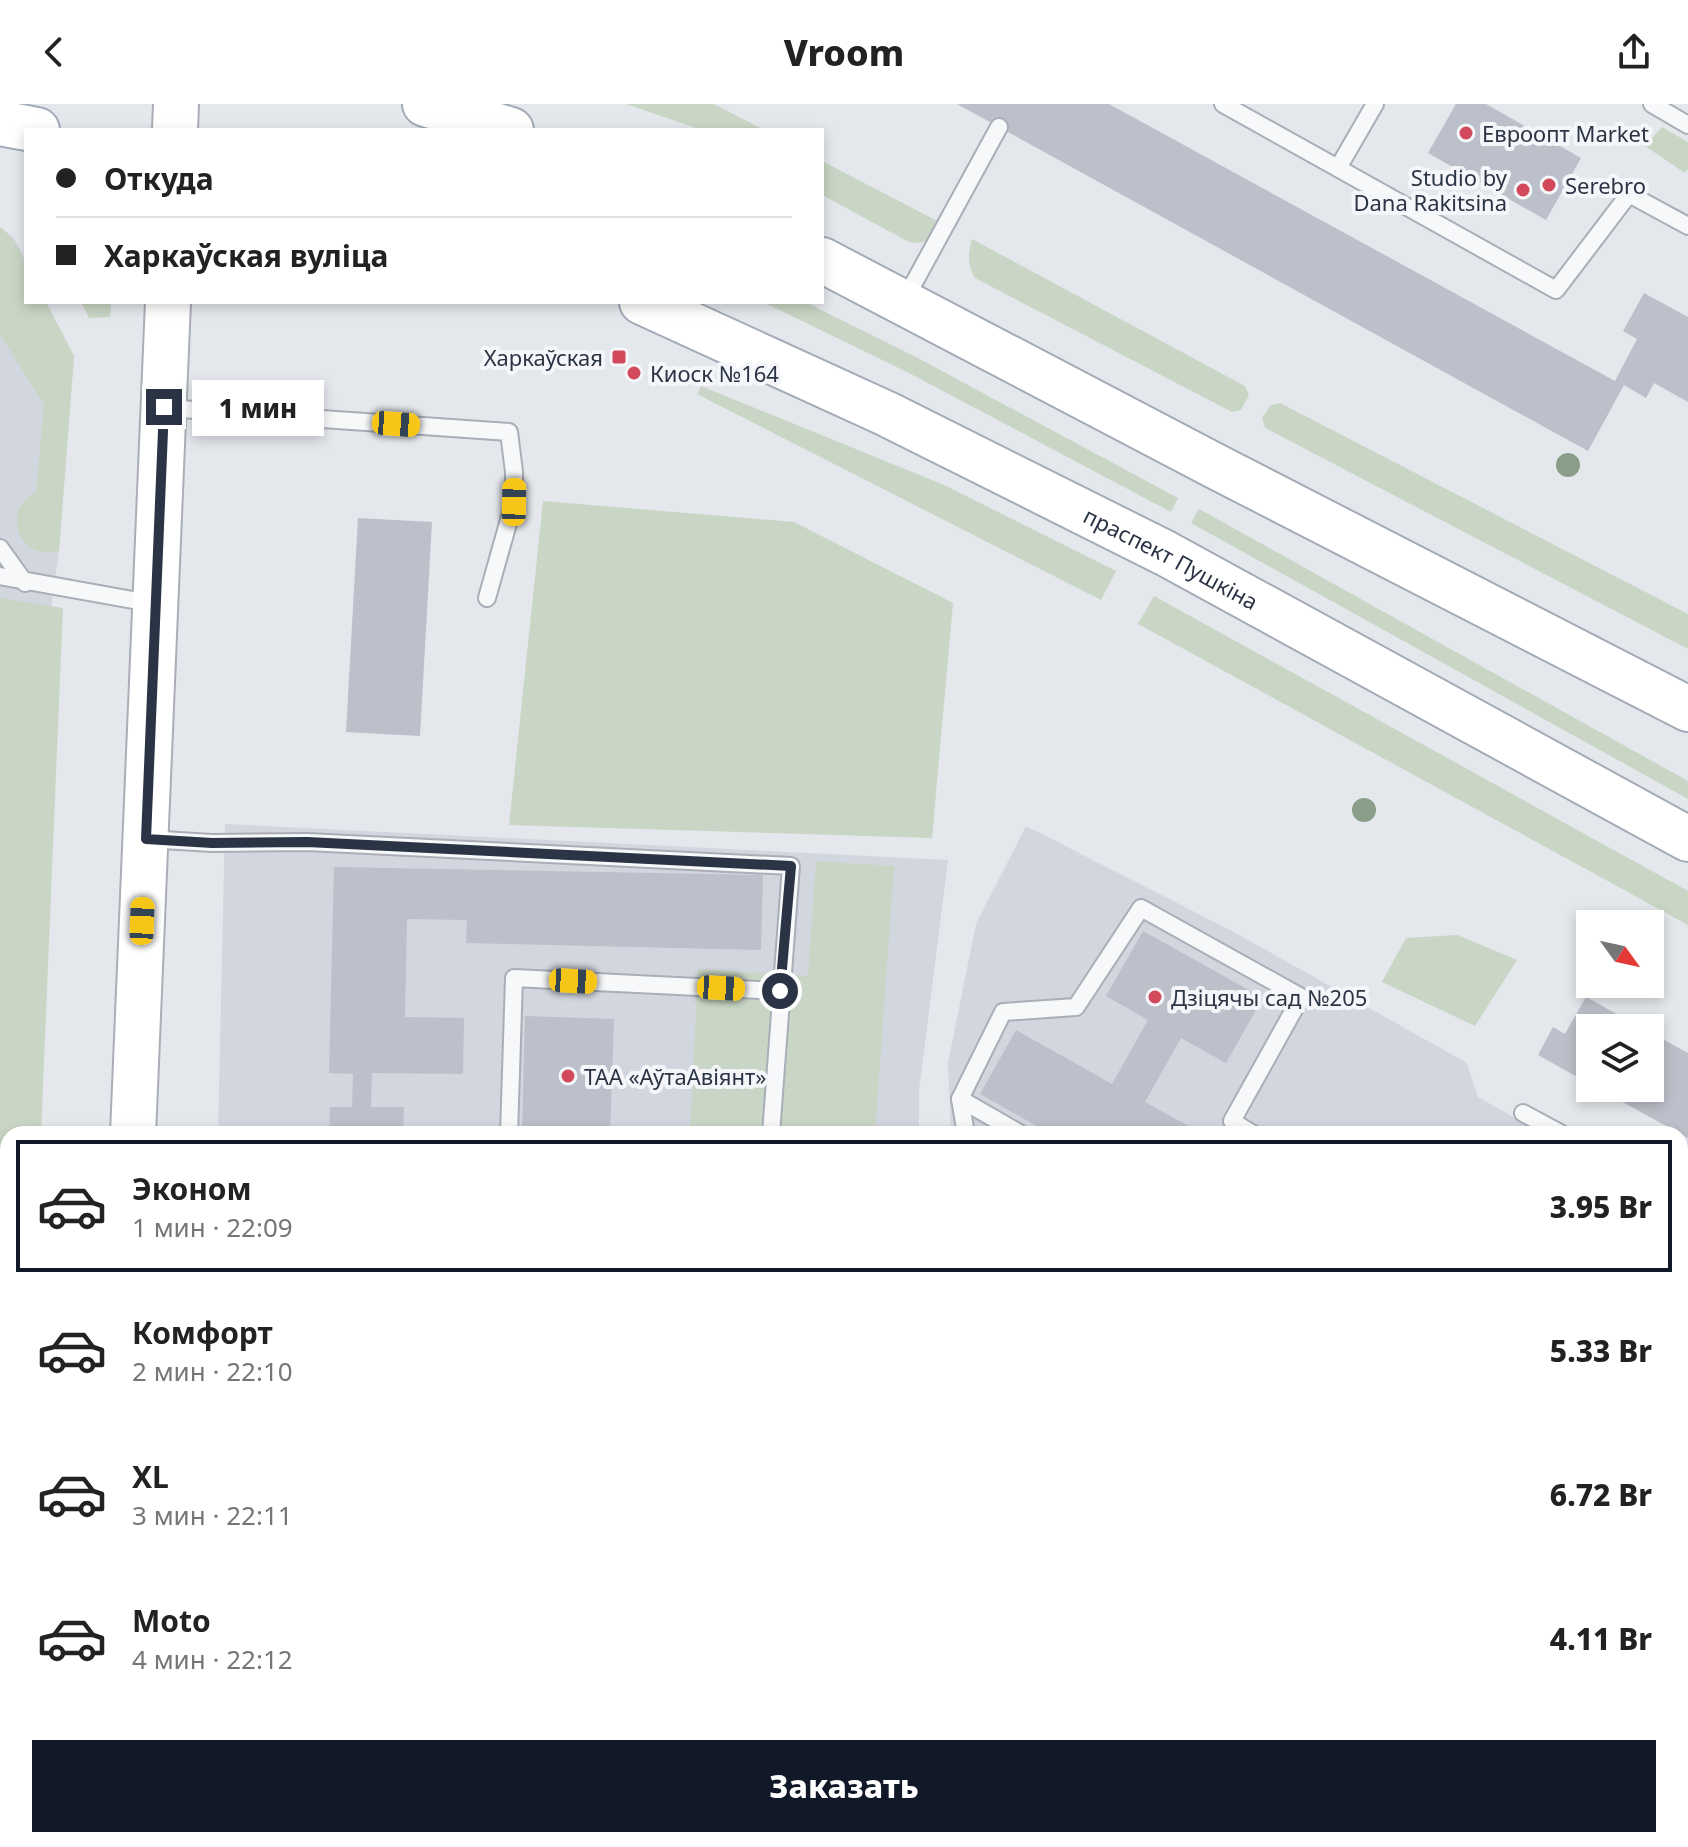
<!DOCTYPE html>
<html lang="ru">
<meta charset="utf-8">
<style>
:root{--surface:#fff;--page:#f2f2f2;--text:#222;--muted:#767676;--line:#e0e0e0;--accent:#111827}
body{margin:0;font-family:"Noto Sans",sans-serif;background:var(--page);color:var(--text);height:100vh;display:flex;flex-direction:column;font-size:30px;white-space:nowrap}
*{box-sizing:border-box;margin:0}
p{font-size:26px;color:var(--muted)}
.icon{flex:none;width:44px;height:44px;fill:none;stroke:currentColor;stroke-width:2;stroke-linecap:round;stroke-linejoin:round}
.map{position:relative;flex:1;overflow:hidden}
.sheet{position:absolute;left:0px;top:1022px;width:1688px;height:722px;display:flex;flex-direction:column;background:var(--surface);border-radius:24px 24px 0 0;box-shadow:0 4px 12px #0003}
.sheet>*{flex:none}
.banner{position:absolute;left:24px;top:24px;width:800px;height:176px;border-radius:0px;box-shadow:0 4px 12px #0003;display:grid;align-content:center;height:176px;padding:0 32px;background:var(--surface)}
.needle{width:52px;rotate:123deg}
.fabs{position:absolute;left:1576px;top:806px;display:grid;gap:16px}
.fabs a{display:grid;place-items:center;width:88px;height:88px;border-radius:0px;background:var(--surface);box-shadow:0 4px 12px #0003;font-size:40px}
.end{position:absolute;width:36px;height:36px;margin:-18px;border:10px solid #2b3445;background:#fff;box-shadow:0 0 0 4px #fff}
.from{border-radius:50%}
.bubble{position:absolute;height:56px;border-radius:0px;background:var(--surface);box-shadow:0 4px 12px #0003;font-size:26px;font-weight:800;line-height:56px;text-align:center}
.car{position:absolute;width:24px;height:48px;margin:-24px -12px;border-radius:10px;box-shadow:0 0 6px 2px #0007;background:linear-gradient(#f5c518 24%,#345 0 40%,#f5c518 0 76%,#345 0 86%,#f5c518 0)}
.banner b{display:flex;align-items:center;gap:28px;height:76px;font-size:30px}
.banner b+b{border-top:2px solid var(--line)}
.banner i{width:20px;height:20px;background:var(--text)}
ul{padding:14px 0 0;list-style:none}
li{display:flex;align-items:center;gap:24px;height:132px;margin:0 16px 12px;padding:0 16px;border:4px solid transparent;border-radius:0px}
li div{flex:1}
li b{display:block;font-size:30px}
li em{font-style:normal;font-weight:800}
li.on{border-color:var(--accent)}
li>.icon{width:72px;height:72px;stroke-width:1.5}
.action{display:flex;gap:16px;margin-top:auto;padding:16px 32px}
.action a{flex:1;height:92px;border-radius:0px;background:var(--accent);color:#fff;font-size:32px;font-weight:800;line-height:92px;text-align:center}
header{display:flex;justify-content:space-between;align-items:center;height:104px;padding:0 32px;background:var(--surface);font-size:36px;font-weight:800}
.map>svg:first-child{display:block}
.built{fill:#d2d6de}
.green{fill:#c9d6c5}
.building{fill:#bbc0ca}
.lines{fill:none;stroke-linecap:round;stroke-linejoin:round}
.lane-casing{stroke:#a9aeb7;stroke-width:20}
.secondary-casing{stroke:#a9aeb7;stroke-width:48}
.primary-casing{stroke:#a3abb8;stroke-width:48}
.lane{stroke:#f7f8fa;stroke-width:16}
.secondary{stroke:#fff;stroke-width:44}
.primary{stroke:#fff;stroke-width:44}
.tree{fill:#899d89}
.route{stroke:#2b3445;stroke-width:10}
.poi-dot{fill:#d1495b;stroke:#f4f6f9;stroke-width:3}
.labels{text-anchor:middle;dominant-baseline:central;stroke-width:8;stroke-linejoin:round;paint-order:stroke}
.poi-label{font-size:22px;fill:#2b3445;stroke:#f4f6f9;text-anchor:start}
.street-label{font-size:22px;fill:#2b3445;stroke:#f4f6f9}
</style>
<header><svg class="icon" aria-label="back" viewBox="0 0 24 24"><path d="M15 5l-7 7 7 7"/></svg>Vroom<svg class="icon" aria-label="share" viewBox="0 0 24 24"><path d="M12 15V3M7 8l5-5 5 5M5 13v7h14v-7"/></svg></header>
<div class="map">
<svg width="1688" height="1743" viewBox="0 0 1688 1743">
<rect width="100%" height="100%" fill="#e4e7ec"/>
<g class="built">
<polygon points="0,123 14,134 26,158 26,198 46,198 74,252 59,447 48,526 0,516"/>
<polygon points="225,720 948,756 919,986 919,1030 218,1030"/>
<polygon points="1026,722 1232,827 1467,959 1478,993 1543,1030 951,1030 948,959 976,820"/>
<polygon points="1437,1736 1680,1736 1688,1743 1433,1743"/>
</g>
<g class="green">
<polygon points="626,0 714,0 764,26 702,26"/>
<polygon points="1662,23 1688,38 1688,65 1685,69 1645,42"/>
<path d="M822,57L945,121C933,134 927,141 909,138L822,91Z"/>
<path d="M0,123C28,146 26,164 26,198H46L74,252L59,447C18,458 0,404 36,389L44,300L0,231Z"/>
<path d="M972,135L1245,282L1249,291L1241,306L1232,308L975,174C967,160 968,150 972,135Z"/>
<polygon points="81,198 111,198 110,213 89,214"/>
<polygon points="763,198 805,198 916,253 1178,394 1171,408 909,269"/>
<polygon points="701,282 944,381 1116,467 1101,496 697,290"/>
<polygon points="1280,299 1688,510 1688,545 1265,324 1262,314 1271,301"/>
<polygon points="543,397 794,418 953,499 932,734 509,721"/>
<polygon points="1199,405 1688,677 1688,695 1191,419"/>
<polygon points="1154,492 1688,787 1688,821 1138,520"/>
<polygon points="0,494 63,504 41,1030 8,1030 8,1063 0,1063"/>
<polygon points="816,757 894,762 875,1030 690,1030 698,865 808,872"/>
<polygon points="1457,831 1517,856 1475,922 1382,878 1406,834"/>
<polygon points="1680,1264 1688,1268 1688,1558 1680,1554"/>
<polygon points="1680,1580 1688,1584 1688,1743 1547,1743 1534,1736 1680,1736"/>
<polygon points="1225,1736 1428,1736 1424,1743 1238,1743"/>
</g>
<g class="building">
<polygon points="957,0 1109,0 1615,277 1637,235 1623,227 1644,189 1688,213 1688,298 1654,279 1646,294 1624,281 1588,347"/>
<polygon points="1456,0 1486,0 1581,54 1546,116 1428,49"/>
<polygon points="358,414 432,418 420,632 346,628"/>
<polygon points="334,763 763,771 761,846 466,839 467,816 407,815 405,913 464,914 463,970 372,969 371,1003 404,1003 403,1030 329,1030 330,1003 352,1003 353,970 329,969"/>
<polygon points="1143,827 1263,894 1226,959 1181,934 1145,998 1203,1030 1051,1030 980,990 1016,926 1112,980 1148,916 1106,892"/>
<polygon points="1586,893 1642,924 1590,924 1590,980 1538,951 1553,923 1565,930"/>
<polygon points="525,912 614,915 610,1030 522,1030"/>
<polygon points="1650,928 1688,949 1688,1034 1597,984 1650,984"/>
<polygon points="1688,1193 1688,1257 1680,1252 1680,1206"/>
<polygon points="0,1237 8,1238 8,1382 0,1382"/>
<polygon points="0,1500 6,1500 2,1592 0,1592"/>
<rect x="229" y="1736" width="67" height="7"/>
<polygon points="1034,1736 1061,1736 1064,1743 1032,1743 1036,1741"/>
</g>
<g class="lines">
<g class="lane-casing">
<g id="lane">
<polyline points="1223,0 1556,186 1629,90 1688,122"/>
<polyline points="1652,0 1688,21"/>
<polyline points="1338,64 1375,0"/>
<polyline points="904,197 999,23"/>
<polyline points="166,304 509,328 514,368 514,398 487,494"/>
<polyline points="0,444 25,479"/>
<polyline points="0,472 155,500"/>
<polyline points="146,735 212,739 307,738 791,762 771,1030"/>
<polyline points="960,995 1021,1030"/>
<polyline points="1523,1009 1562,1030"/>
<polyline points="509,1030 514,874 780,887"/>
<polyline points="966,1030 960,995 1003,908 1076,903 1141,804 1301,893 1232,1017 1253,1030"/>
<polyline points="0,1080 8,1079"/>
<polyline points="1680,1094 1688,1099"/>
<polyline points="1680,1135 1688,1121"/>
<polyline points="0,1467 8,1466"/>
<polyline points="1680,1570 1688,1574"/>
<polyline points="539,1736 548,1743"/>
<polyline points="1181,1736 1194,1743"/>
<polyline points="0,1738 11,1736"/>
<polyline points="426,1743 426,1736"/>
<polyline points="1134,1743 1135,1736"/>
</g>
</g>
<g class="secondary-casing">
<g id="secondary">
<polyline points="175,26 176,0"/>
<polyline points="133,1030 168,198"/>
<polyline points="104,1743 104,1736"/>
</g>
</g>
<g class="primary-casing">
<g id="primary">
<polyline points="425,0 511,26"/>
<polyline points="0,19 37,26"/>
<polyline points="822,156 1215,362 1688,605"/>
<path id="s1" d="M642,198L887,310L1165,449L1688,735"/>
</g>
</g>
<use href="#lane" class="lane"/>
<use href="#secondary" class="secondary"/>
<use href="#primary" class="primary"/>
</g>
<g class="tree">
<circle cx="1568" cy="361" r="12"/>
<circle cx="1364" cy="706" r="12"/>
</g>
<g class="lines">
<polyline class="route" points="164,303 146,735 212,739 307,738 791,762 780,887"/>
</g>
<g class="poi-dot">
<circle cx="1466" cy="29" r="8"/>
<circle cx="1549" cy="81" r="8"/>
<circle cx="1523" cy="86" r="8"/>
<rect x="611" y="245" width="16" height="16" rx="4"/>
<circle cx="634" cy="269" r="8"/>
<circle cx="1155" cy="893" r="8"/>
<circle cx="568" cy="972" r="8"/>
</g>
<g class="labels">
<g class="poi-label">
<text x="1482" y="29">Евроопт Market</text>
<text x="1507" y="73" text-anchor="end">Studio by<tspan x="1507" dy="25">Dana Rakitsina</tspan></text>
<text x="1565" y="81">Serebro</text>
<text x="603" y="253" text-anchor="end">Харкаўская</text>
<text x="650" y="269">Киоск №164</text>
<text x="1171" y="893">Дзіцячы сад №205</text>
<text x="584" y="972">ТАА «АўтаАвіянт»</text>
</g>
<g class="street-label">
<text stroke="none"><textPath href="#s1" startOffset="588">праспект Пушкіна</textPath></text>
</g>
</g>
</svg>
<div class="fabs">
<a><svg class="needle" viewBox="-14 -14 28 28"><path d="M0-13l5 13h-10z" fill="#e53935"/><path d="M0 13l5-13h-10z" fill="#767676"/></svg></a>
<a><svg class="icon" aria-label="layers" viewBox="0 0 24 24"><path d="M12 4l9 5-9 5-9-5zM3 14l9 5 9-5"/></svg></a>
</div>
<i class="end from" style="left:780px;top:887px"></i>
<i class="end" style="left:164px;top:303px"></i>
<div class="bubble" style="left:192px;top:276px;width:132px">1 мин</div>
<i class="car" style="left:396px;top:320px;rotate:94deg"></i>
<i class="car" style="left:514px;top:398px;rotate:1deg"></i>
<i class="car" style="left:142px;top:817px;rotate:2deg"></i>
<i class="car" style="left:573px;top:877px;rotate:93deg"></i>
<i class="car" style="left:721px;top:884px;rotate:93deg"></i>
<div class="banner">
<b><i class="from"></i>Откуда</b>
<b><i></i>Харкаўская вуліца</b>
</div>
<section class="sheet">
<ul>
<li class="on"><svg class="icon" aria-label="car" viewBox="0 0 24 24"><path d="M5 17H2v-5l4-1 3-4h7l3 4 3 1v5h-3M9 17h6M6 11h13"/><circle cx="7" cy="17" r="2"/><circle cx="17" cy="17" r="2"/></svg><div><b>Эконом</b><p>1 мин · 22:09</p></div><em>3.95 Br</em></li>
<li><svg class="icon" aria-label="car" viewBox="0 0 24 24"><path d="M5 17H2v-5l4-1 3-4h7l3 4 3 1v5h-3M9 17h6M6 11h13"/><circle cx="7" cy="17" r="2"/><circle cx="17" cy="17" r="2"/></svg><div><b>Комфорт</b><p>2 мин · 22:10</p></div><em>5.33 Br</em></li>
<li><svg class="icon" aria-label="car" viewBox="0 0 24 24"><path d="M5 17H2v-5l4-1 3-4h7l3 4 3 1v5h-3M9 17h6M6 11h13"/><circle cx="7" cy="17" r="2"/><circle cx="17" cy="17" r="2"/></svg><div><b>XL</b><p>3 мин · 22:11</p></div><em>6.72 Br</em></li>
<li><svg class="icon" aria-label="car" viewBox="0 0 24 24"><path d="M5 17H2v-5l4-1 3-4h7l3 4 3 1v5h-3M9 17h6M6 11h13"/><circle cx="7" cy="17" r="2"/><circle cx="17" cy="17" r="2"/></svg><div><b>Moto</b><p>4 мин · 22:12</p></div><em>4.11 Br</em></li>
</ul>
<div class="action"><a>Заказать</a></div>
</section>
</div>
